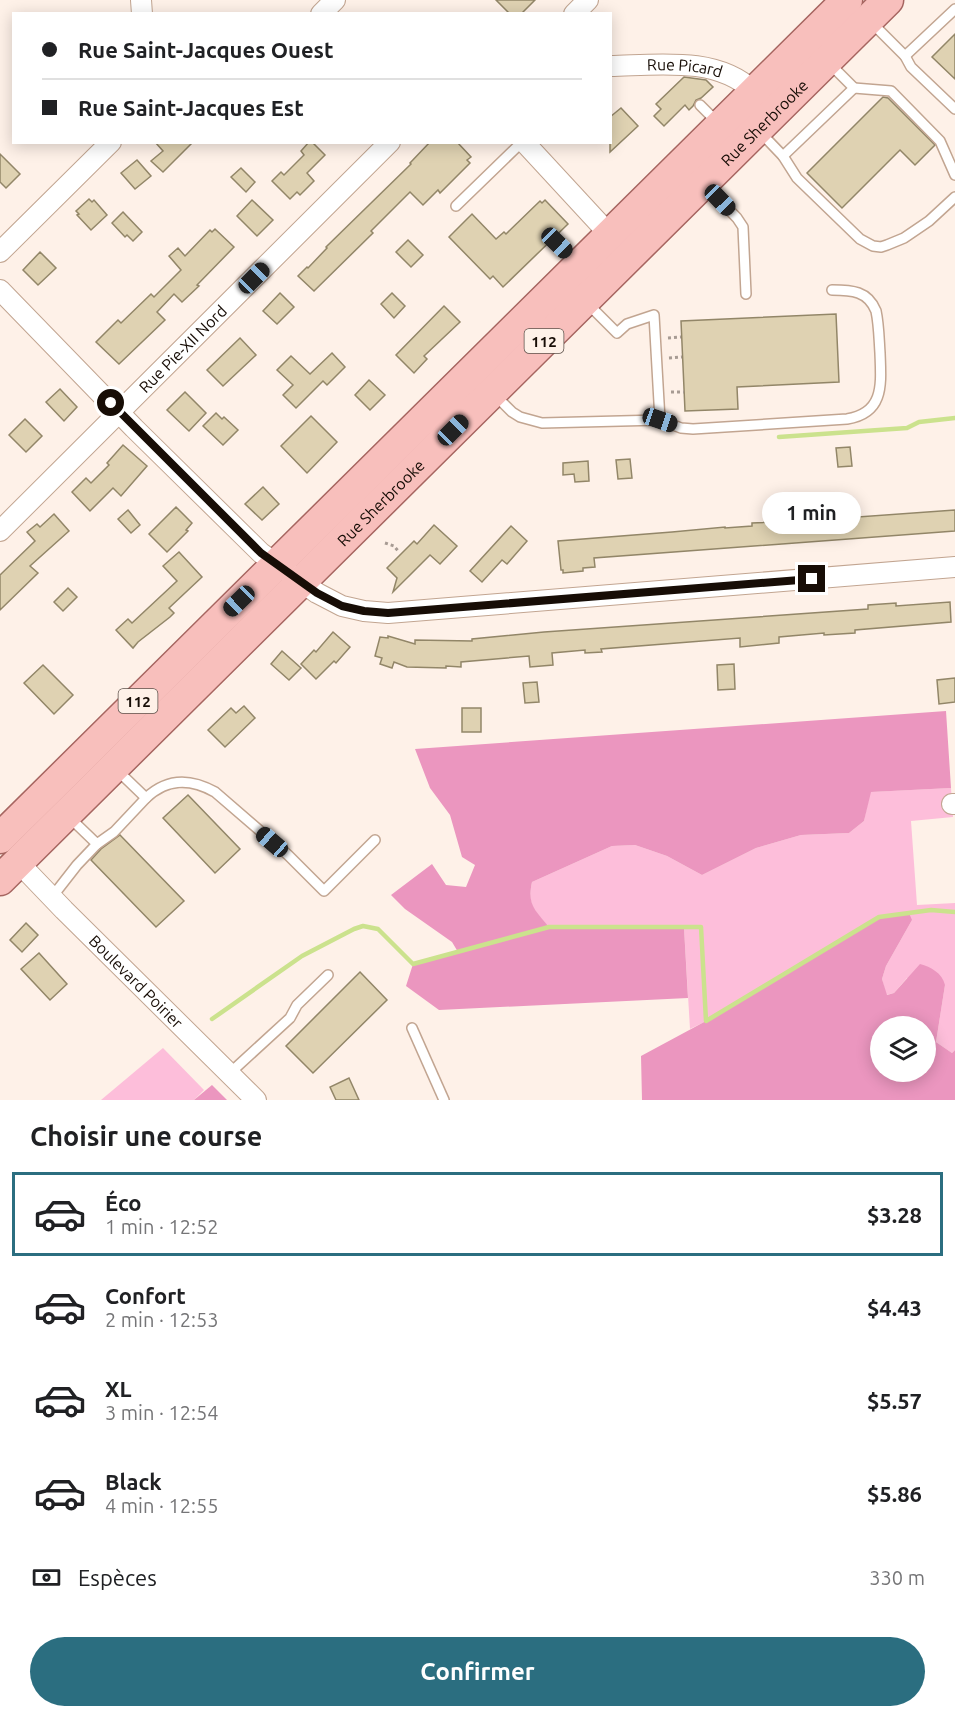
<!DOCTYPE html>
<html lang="fr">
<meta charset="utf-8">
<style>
:root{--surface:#fff;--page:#f2f2f2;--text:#202124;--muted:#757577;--line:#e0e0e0;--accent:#2b6e80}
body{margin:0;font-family:Ubuntu,sans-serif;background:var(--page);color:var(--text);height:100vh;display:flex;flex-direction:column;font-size:22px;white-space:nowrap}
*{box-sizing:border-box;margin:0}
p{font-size:20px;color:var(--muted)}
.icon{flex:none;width:33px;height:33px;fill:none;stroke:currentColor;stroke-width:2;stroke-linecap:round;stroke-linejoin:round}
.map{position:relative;height:1100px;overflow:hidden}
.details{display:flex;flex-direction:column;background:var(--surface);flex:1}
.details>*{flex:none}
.banner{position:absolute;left:12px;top:12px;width:600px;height:132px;border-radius:0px;box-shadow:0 3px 15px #0003;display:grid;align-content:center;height:132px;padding:0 30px;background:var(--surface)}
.fabs{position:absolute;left:870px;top:1016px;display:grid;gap:12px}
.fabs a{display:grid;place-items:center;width:66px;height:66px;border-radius:50%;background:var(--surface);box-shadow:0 3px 15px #0003;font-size:30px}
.end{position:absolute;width:27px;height:27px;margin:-14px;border:8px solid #170d06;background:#fff;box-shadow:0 0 0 3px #fff}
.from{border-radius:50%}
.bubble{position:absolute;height:42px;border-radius:21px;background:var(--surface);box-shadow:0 3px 15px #0003;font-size:20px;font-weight:600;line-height:42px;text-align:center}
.car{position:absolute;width:18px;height:36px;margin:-18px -9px;border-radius:8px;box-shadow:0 0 4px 2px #0007;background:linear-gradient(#222 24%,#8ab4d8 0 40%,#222 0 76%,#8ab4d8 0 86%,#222 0)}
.banner b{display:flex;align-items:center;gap:21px;height:57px;font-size:22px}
.banner b+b{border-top:2px solid var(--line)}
.banner i{width:15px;height:15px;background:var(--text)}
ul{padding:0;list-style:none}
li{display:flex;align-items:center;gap:18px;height:84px;margin:0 12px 9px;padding:0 18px;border:3px solid transparent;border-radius:0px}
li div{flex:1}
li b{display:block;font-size:22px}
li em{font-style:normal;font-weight:600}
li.on{border-color:var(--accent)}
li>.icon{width:54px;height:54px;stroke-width:1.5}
h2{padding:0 30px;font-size:27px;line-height:72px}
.pay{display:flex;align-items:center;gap:15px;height:66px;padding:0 30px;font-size:22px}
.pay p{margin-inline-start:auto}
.button{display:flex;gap:12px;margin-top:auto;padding:12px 30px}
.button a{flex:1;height:69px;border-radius:36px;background:var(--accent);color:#fff;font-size:24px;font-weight:600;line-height:69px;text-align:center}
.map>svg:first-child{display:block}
.green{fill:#fdbeda}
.forest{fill:#eb96bf;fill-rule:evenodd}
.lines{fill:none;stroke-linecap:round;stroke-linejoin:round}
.stream{stroke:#cbe28d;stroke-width:4.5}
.building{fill:#dfd2b2;stroke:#928668;stroke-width:1.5}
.lane-casing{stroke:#c2a591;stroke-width:12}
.street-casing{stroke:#c2a591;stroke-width:22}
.primary-casing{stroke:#a66560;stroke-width:33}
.path{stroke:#a79b93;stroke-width:3;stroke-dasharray:3 3;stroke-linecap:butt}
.lane{stroke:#fff;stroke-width:9}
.street{stroke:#fff;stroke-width:20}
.primary{stroke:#f8bfbc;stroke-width:30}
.route{stroke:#170d06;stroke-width:8}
.labels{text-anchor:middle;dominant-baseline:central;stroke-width:4.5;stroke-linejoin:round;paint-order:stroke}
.shield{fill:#fef1e8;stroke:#5c514a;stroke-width:1.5}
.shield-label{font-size:15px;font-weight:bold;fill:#170d06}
.street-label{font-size:16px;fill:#170d06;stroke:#fef1e8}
</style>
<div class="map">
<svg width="955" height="1100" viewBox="0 0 955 1100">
<rect width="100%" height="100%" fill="#fef1e8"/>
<g class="green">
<path d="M951,788L953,817L911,821L917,905L955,903V1050L952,1053L936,1042L945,985L907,978L894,993L886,995L882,979L886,966L912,920L690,1029L684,928L549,927C534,910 527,905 532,882L612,846L635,845L667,856L702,875L756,848L801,835L849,833L864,821L870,792Z"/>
<polygon points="163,1048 204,1090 194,1100 101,1100"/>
</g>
<g class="forest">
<path d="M946,711L951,788L871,792L864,821L849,833L801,835L756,848L702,875L667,856L635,845L612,846L532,882C527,905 535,910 549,927L684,928L688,998L439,1010L406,986L413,964L458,952L452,942L405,909L391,895L432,864L446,885L466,887L475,865L462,857L450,815L430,788L415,749Z"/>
<path d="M909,913L912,920L886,966L882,979L887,995L894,993L920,964C931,967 942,973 945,985L936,1042L952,1053L955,1050V1100H642L641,1056L706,1021L879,917ZM880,1026H926V1071H880Z"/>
<polygon points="212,1085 227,1100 194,1100"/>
</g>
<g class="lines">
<g class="stream">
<polyline points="779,437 907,428 919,422 955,418"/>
<polyline points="212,1019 302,956 354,929 363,926 378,929 413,964 549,927 701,927 706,1021 879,917 931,910 955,912"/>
</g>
</g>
<g class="building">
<polygon points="496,0 535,0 521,14 510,14"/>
<polygon points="955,34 955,79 932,57"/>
<polygon points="684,77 706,80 713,87 701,98 696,100 693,106 689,110 685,105 664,126 654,116 661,109 656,104"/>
<polygon points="883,97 888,98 935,145 915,165 900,150 842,208 807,173"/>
<polygon points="621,108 638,126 610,152 610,117"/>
<polygon points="155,142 193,142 163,172 151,161 163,151"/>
<polygon points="309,142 312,142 325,155 307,173 314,181 300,195 297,192 290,199 272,181 281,172 284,175 304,155 301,151"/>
<polygon points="430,142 457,142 471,157 467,160 470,163 440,193 438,190 423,205 410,192 371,231 373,233 314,291 298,276 307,267 308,268 327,248 326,247 411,164 410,163"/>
<polygon points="0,154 20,174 6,188 0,182"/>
<polygon points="137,160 151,176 135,189 121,173"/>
<polygon points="241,168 255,182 246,192 231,177"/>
<polygon points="89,199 92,202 94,200 107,215 91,230 77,215 79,214 76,211"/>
<polygon points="252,200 273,220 257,236 237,216"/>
<polygon points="545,200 568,224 503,287 493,276 490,279 449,237 472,214 496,239 504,232 506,234 540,201 542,203"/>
<polygon points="123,212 142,232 133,241 127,235 125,237 112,223"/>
<polygon points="215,229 234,247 197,285 199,286 182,302 174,294 157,312 165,320 119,364 96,342 118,320 121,323 151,294 154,297 181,270 169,256 178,248 185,256 210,230 212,232"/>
<polygon points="408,240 423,255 411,267 396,252"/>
<polygon points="40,252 56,268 38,285 23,270"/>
<polygon points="280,293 294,307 277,324 263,311"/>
<polygon points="392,293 405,306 394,318 381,304"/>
<polygon points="444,306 460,322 424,356 427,359 414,373 396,355"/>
<polygon points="836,314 839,382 737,387 738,409 685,411 681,321"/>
<polygon points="240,338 256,355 223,386 207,370"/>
<polygon points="332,353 345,367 327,385 323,381 296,408 283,395 293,385 277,370 291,356 310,374"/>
<polygon points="369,380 385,395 370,410 355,395"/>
<polygon points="60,389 77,407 64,421 46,402"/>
<polygon points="185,392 206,413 189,431 167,410"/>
<polygon points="216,413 222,419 224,417 238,430 223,445 203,426"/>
<polygon points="311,416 337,442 307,473 281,446"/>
<polygon points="25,419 42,436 26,452 9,435"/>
<polygon points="123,445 147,466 121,496 113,488 90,511 72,492 86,478 91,483 109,465 107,463"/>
<polygon points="850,447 852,466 838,467 836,448"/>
<polygon points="630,459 632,478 618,479 616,460"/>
<polygon points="588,461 589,481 575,482 574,474 563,475 563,463"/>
<polygon points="263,487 279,504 262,520 245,504"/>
<polygon points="843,506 844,518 955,510 955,531 594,558 595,567 583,568 583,571 563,573 563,570 561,570 558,541 672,532 725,527 725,528 752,526 752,523 816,520 815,508"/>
<polygon points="176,507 192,523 186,530 188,531 167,552 149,534"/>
<polygon points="128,510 140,525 131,533 118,519"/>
<polygon points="54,514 69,531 30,566 38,573 0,610 0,575 35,541 27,532 37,524 40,527"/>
<polygon points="434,525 457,546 440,564 430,555 393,592 397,578 387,568 414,541 417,544"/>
<polygon points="511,526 527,541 507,564 502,560 482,582 470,571"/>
<polygon points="179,552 202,577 169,608 174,613 170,617 138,642 133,648 116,630 128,619 132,623 177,581 163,566"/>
<polygon points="68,588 77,597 63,611 54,602"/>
<polygon points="950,602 951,622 855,630 855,633 824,635 824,633 779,637 779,643 740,647 740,638 601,649 602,652 585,653 585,650 552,653 553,665 530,667 529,656 461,662 461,667 446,666 446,668 407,667 394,662 392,668 380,664 382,658 375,656 380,637 388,638 388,636 415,644 415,640 472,641 472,639 544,632 868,609 868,605 896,603 896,606"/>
<polygon points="333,632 350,647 336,663 334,661 316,679 301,664 314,650 316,652"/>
<polygon points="282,651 301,668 289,680 271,664"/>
<polygon points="734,664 735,689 718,690 717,665"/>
<polygon points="43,665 73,695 54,714 24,683"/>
<polygon points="955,678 955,702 939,704 937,680"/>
<polygon points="537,682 539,702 525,703 523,683"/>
<polygon points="244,706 255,718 225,747 208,730 231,708 236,713"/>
<rect x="462" y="708" width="19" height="24"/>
<polygon points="188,795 240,849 215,873 163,818"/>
<polygon points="120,835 184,901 156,927 91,860 101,849"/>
<polygon points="26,923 38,935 22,952 10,940"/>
<polygon points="39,953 67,984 50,1000 21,969"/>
<polygon points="360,972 387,1000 313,1073 286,1046"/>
<polygon points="349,1078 359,1100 336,1100 330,1087"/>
</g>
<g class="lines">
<g class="lane-casing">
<g id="lane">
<polyline points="872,23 905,56 911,67 955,109"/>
<polyline points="905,56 955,9"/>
<polyline points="854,88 891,91 940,141 955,175"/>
<polyline points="700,105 718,123"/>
<polyline points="759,131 783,156 854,88 830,64"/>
<polyline points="783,156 797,178 860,239 873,246 881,247 887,245 904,238 929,221 955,197"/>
<polyline points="705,185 737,218 743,227 746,294"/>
<polyline points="456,206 522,142"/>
<polyline points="557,243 577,262"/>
<polyline points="496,396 512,412 520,417 542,423 660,420 654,315 627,324 617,333 588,304"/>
<path d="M660,420L681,428L693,429L847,419C885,413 881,383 880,353C879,339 879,325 876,311C868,291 852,290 832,290"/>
<path d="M146,798C167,778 190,778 215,792L288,855L324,891L375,840"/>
<polyline points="68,816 97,844 114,832 146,798 117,770"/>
<polyline points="52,897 77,865 97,844"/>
<polyline points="412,1028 444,1100"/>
<polyline points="230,1073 290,1018 297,1005 328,975"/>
</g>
</g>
<g class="street-casing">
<g id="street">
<polyline points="141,0 142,14"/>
<polyline points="321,14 335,0"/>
<polyline points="574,14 588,0"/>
<path id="s1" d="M610,66C657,65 717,56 753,91"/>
<polyline points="524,142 609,234"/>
<polyline points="0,252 111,142"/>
<polyline points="0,290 134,428 261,553 317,593 342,606 364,611 388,613 955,567"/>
<path id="s2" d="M0,531L390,142"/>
<polyline points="952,804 955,804"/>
<path id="s3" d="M18,862L64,910L256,1100"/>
</g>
</g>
<g class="primary-casing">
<g id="primary">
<polyline points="0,838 847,0"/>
<path id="s4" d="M0,880L888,0"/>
</g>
</g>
<g class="path">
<polyline points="668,338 681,337"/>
<polyline points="669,358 682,357"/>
<polyline points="671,392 684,392"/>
<polyline points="385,543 394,546 399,552"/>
</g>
<use href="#lane" class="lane"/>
<use href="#street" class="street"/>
<use href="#primary" class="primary"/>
</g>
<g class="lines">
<polyline class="route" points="111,403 261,553 317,593 342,606 364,611 388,613 812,579"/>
</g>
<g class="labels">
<g class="shield">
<rect x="524.5" y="329" width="39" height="24" rx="4.5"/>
<rect x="118.5" y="689" width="39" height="24" rx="4.5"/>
</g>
<g class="shield-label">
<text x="544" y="341">112</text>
<text x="138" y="701">112</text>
</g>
<g class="street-label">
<text stroke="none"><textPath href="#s1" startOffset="75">Rue Picard</textPath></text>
<text stroke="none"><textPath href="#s4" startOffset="1076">Rue Sherbrooke</textPath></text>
<text stroke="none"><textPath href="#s2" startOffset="258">Rue Pie-XII Nord</textPath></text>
<text stroke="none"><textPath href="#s4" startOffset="536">Rue Sherbrooke</textPath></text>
<text stroke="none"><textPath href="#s3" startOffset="168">Boulevard Poirier</textPath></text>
</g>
</g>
</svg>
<div class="fabs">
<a><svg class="icon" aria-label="layers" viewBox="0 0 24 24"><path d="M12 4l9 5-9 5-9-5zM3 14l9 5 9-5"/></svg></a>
</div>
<i class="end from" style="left:111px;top:403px"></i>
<i class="end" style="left:812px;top:579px"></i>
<div class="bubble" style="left:762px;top:492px;width:99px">1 min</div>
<i class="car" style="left:720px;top:200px;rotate:136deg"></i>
<i class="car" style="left:557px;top:243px;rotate:134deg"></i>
<i class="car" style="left:254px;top:278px;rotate:45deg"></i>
<i class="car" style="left:660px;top:420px;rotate:109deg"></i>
<i class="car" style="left:453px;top:430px;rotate:45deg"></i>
<i class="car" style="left:239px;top:601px;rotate:226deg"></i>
<i class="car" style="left:272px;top:842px;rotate:311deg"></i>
<div class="banner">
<b><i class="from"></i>Rue Saint-Jacques Ouest</b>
<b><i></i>Rue Saint-Jacques Est</b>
</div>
</div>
<section class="details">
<h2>Choisir une course</h2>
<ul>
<li class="on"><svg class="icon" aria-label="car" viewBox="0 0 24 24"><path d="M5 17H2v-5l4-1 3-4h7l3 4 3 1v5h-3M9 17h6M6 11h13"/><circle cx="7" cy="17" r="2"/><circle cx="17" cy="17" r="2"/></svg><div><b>Éco</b><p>1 min · 12:52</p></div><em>$3.28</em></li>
<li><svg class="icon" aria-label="car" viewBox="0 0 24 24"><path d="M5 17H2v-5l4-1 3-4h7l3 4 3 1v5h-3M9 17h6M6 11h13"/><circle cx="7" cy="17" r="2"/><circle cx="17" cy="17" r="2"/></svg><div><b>Confort</b><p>2 min · 12:53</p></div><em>$4.43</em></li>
<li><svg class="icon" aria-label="car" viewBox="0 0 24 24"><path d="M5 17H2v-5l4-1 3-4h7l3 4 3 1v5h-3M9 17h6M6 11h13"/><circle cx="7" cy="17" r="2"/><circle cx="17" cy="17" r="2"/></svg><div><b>XL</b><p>3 min · 12:54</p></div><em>$5.57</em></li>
<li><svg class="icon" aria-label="car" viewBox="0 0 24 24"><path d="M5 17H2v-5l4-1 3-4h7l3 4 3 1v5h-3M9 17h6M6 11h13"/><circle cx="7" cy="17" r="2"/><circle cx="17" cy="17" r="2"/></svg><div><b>Black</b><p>4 min · 12:55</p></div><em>$5.86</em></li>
</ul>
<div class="pay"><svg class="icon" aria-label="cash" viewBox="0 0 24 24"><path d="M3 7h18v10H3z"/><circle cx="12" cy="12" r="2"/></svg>Espèces<p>330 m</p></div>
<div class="button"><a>Confirmer</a></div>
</section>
